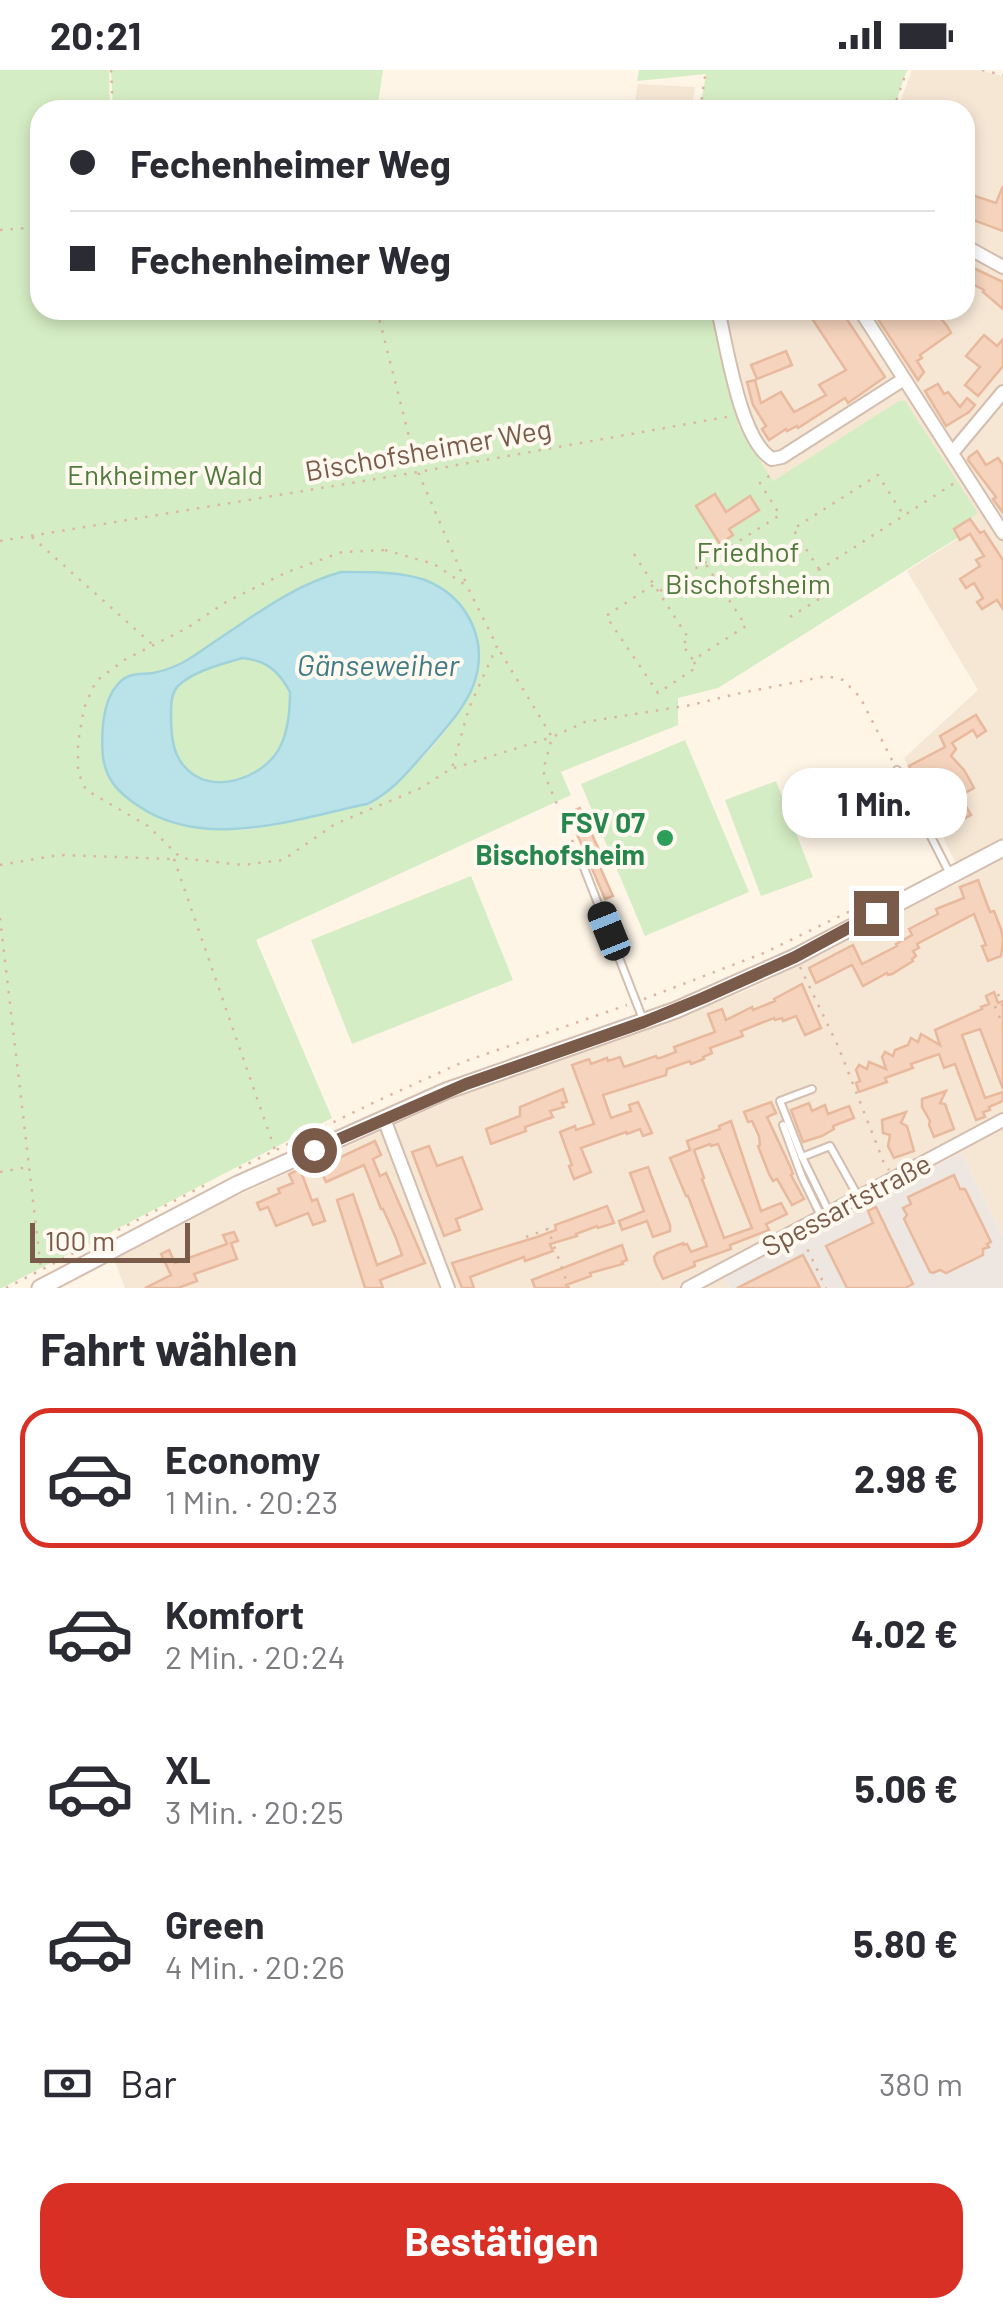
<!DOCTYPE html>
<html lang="de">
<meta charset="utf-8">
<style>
:root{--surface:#fff;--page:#f2f2f3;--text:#2b2b33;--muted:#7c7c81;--line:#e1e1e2;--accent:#d93025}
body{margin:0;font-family:Barlow,sans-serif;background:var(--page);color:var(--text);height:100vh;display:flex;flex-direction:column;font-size:38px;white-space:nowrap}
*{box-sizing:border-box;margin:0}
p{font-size:32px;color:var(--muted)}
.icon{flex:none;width:55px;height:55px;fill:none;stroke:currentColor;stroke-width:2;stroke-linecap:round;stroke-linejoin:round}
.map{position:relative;height:1218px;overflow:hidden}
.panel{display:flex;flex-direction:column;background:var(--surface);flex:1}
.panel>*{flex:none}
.hud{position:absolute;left:30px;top:30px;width:945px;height:220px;border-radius:30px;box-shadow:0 5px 15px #0003;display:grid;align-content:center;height:220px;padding:0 40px;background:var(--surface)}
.scale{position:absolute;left:30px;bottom:25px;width:160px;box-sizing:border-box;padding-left:10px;border:5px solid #7a5a49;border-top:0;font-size:28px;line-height:35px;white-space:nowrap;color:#7a5a49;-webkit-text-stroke:8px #fff9ef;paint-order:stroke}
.end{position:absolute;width:45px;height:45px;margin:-22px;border:12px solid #7a5a49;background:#fff;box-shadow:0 0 0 5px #fff}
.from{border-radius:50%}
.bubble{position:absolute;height:70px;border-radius:30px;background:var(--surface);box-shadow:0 5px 15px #0003;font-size:32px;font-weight:700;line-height:70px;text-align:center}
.car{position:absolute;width:30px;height:60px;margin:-30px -15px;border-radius:12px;box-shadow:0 0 8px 2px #0007;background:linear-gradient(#222 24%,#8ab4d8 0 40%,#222 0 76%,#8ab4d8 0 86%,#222 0)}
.hud b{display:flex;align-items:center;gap:35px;height:95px;font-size:38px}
.hud b+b{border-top:2px solid var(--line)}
.hud i{width:25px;height:25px;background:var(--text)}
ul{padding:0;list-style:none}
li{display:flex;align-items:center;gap:30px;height:140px;margin:0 20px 15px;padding:0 20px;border:5px solid transparent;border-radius:30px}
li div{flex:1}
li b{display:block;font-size:38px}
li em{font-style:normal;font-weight:700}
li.selected{border-color:var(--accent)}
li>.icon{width:90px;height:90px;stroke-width:1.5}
h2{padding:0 40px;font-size:45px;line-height:120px}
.pay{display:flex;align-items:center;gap:25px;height:110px;padding:0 40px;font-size:38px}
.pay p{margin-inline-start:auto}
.cta{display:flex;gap:20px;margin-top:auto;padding:20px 40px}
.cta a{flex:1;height:115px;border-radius:30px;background:var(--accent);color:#fff;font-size:40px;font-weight:700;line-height:115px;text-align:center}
.status{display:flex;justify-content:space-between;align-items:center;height:70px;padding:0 50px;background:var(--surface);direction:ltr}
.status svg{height:28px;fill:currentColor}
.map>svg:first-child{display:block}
.residential{fill:#f6e7d5}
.industrial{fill:#eee7e1}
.green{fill:#d5edc4;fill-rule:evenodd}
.water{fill:#bae2e9;stroke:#a0d2db;stroke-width:2.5;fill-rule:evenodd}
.building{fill:#f5d3bd;stroke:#e8b99d;stroke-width:2.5;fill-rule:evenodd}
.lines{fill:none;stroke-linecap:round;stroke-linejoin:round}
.service-casing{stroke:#d3beaf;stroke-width:10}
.minor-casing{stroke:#d3beaf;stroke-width:16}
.tertiary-casing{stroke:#d3beaf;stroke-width:19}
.path{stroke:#dab6a0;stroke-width:2.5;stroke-dasharray:2.5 8;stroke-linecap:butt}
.service{stroke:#fff;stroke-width:6}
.minor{stroke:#fff;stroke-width:12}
.tertiary{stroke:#fff;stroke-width:15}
.route{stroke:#7a5a49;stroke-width:12}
.leisure-dot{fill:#2e9e5b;stroke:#fff9ef;stroke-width:4}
.labels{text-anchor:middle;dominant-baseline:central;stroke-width:8;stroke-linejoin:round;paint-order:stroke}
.street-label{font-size:28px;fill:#7a5a49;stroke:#fff9ef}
.park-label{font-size:28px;fill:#507a3e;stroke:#fff9ef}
.leisure-label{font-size:28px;font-weight:bold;fill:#27864d;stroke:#fff9ef;text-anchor:end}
.water-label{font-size:30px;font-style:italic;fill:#3f7b87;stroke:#fff9ef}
</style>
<div class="status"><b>20:21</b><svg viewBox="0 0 49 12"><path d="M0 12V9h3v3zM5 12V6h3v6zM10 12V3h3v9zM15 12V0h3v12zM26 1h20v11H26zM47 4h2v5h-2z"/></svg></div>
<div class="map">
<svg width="1003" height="1218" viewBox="0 0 1003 1218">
<rect width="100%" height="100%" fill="#fef5e7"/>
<g class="residential">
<polygon points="912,0 979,0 1003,6 1003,1167 961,1082 724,1206 730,1218 125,1218 114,1189 223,1132 466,1023 640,963 750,919 964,810 904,688 978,620 907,501 959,468 891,337 773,411 739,357 711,240 965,240 965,40 897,40"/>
<polygon points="638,14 695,17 691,40 633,40"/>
</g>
<polygon class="industrial" points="961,1082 1003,1167 1003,1218 730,1218 724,1206"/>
<g class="green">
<path d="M0,0H109L110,40H40V240H711L739,357L773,411L899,331H905L978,443L965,452L970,460L718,618L678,628V655L561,702L571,725L256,870L332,1048L2,1218H0ZM341,502L399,505L478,570C479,586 479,604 473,618C457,655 411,701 381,728L367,734L253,759L234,760L186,755L164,750L104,694L103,683L105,642L127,607L138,603H154L183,592L292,521Z"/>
<polygon points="111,0 383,0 377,40 113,40"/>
<polygon points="639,0 907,0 893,40 700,40 706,4 637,11"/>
<path d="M241,588C266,590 279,601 290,622C289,638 288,659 281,675C266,708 210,728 184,696C172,683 171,662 171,645C171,636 171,623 178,616C193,601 222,594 241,588Z"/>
<polygon points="685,670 749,822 645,866 581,714"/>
<polygon points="776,711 813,807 761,826 725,730"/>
<polygon points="471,806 513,910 352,974 311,870"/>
</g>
<path class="water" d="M341,502C368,502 399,501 425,510C468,527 490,572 473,616C464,639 445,659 429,678C410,699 393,722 367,734C295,749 204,782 137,735C119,723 106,710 103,687C101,665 102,631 118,614C128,602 140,605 153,603C163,601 174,597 182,593C193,587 204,579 214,572C255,545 294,515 341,502ZM242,588C266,590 279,601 290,622C290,638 288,660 281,675C266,708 210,728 184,696C172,683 171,662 171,645C171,636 171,623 178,616C193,601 222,594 242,588Z"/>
<g class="building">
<polygon points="1003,116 1003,161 965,147 965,135 969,124 996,133"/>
<polygon points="965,194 1003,212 1003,239 983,222 984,220 965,210"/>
<polygon points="815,240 850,240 844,245 885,307 848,333 845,328 798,358 797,356 787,361 786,359 769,370 762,359 766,356 753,335 747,312 755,310 761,333 781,322 794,342 826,325 819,315 846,300 809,244"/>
<polygon points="872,240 890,240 893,244 899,240 934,240 947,256 951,263 920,285 922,288 917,291 924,302 918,310"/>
<polygon points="984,265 997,276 1003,269 1003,296 978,326 965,315 980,297 966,286"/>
<polygon points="786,281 792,295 757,309 751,295"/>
<polygon points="938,314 944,324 948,322 960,337 967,328 975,335 969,342 946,356 925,321"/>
<polygon points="977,381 986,395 998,388 1003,395 1003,443 993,429 996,427 968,390 969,387"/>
<polygon points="715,424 726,442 750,426 759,440 729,459 733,465 720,474 696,436"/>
<polygon points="970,449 980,463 984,461 1003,490 1003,539 997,530 982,539 977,532 983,528 974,513 966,518 960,509 980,496 976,490 984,486 970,464 960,470 954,459"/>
<polygon points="976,645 986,661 977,667 973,660 952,673 956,679 951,686 964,700 974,718 960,726 971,745 943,760 909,696 945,677 940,666"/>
<polygon points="580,738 605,793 599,795 613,826 605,829 568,743"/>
<polygon points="978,810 990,842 994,841 1001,859 1003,870 1001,886 988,891 982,876 986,875 974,844 917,874 919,878 913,881 916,886 912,889 913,891 892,904 888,905 887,903 863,916 852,895 816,913 809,898 853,875 862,894 897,876 896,874 912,865 909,859 938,844 936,839 964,828 960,817"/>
<polygon points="802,914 821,958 805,965 796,946 783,951 782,948 775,950 774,948 741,961 743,966 710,978 712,983 703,987 704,989 691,994 690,991 667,999 666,1005 603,1025 611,1048 631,1041 629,1035 638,1032 652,1063 643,1066 640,1059 627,1064 626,1062 581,1078 591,1102 574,1109 569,1096 572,1095 560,1062 575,1056 576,1060 594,1054 572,995 589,989 591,994 607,988 608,991 620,987 624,997 656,986 657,988 660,988 676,982 674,977 715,962 708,944 722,939 726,950 752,937 753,940 775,931 774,929"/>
<polygon points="994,922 998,933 1003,931 1003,1019 980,959 962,965 985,1028 1003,1022 1003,1031 989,1037 990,1040 983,1042 985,1047 976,1050 955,994 944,998 939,984 911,994 913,998 885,1008 887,1012 859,1022 856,1013 860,1011 856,1000 859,995 867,999 869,992 886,999 882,987 885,982 893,986 895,980 908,975 911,968 918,972 921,964 940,975 935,960 982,939 981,937 989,934 986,926"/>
<polygon points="563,1019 567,1032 562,1033 564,1037 550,1041 553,1047 525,1057 526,1061 491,1074 486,1059 520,1046 520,1037"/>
<polygon points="946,1021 940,1033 945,1034 954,1059 934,1067 929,1055 930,1051 922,1037 922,1029"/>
<polygon points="771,1032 776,1043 767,1047 790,1096 793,1104 791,1105 804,1129 792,1135 777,1109 773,1111 769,1104 758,1076 760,1075 759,1066 752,1051 748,1052 744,1042"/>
<polygon points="809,1033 812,1041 825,1035 828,1044 849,1036 854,1048 833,1056 834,1059 822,1066 803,1072 791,1040"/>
<polygon points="906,1042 901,1053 907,1056 914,1081 894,1088 888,1076 890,1065 883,1063 882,1050"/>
<path d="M731,1051L761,1141L781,1133L787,1144L766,1154L769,1160L730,1175L731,1179L694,1192L695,1196L663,1209L655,1192L654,1187L657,1183L683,1173V1175L687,1174L691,1182L707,1176L688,1126H686L670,1088L690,1080L687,1071L720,1059L719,1056ZM710,1074L711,1076L718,1074L752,1158L724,1168L702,1109L704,1108L694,1080Z"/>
<polygon points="375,1071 381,1085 373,1089 380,1106 386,1103 425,1193 380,1210 383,1218 365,1218 337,1130 353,1124 377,1195 402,1185 396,1168 383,1139 381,1139 364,1095 326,1112 319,1097"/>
<polygon points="429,1076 437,1096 462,1087 482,1139 456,1149 460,1160 444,1166 412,1082"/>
<polygon points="648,1097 670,1155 670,1161 653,1167 647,1151 622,1160 619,1151 644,1141 630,1103"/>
<polygon points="300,1099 312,1131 317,1129 325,1151 313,1155 308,1143 276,1156 268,1137 260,1140 257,1133 280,1123 278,1119 293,1113 289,1104"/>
<polygon points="954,1105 960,1119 965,1119 991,1172 987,1174 989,1177 983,1179 983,1185 946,1203 940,1200 933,1203 930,1202 904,1149 907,1145 903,1138 911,1134 908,1127"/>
<polygon points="607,1136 614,1153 598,1158 597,1156 576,1164 577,1166 550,1174 553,1181 525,1191 524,1187 470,1207 474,1218 462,1218 452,1193 537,1167 556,1160 555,1155"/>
<polygon points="876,1137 913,1214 905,1218 847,1218 826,1176 873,1153 868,1141"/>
<polygon points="234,1162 238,1171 231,1173 237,1189 194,1204 197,1211 178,1218 145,1218 171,1205 161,1184 169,1180 175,1193 227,1174 223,1165"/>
<polygon points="622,1175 627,1190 622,1192 623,1194 590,1203 591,1206 566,1215 567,1218 535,1218 532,1210"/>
<polygon points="803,1185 820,1218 737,1218"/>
</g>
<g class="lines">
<g class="service-casing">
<g id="service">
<polyline points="897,700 950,804"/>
<polyline points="581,790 644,952"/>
<polyline points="783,1055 802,1107 821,1146"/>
<polyline points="802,1087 780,1031 812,1019"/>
<polyline points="829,1142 802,1087 830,1076 859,1128"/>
</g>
</g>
<g class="minor-casing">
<g id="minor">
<polyline points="965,176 1003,197"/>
<path d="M718,240C727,277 740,370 772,389L782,387L904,309"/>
<polyline points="860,240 1003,463"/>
<polyline points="952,383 1003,322"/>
<polyline points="384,1049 448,1218"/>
<polyline points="688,1218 1003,1050"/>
</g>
</g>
<g class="tertiary-casing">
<polyline id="tertiary" points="40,1218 238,1114 446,1021 676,940 795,887 1003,778"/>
</g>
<g class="path">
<polyline points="111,0 113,40"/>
<polyline points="982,0 1003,5"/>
<polyline points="700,40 706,0"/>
<polyline points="893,40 907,0"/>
<polyline points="0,160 40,157"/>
<polyline points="377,240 418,402 466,513"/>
<polyline points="32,467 153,575"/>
<polyline points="0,471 418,402 732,346"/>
<polygon points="385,480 434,494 467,516 497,576 469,638 452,698 421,718 335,754 283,790 243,795 181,788 148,756 86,720 78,702 78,673 84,638 96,611 126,589 187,558 226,532 285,503 342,482"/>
<polyline points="634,484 689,569 682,574 693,590 746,556 705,493"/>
<polyline points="819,499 793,459 878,405 904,446"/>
<polyline points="653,515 606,546 658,623 697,597 694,592"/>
<polyline points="660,521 780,445 760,413 773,403"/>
<polyline points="790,547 832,521 819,500 956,412"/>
<polyline points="454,698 552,667 498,578"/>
<polyline points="577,782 543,701 552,667 585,652 691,635 736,624 827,606 843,610 860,627 894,694"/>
<polyline points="174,789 275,1080"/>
<polyline points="0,795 59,785 172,789"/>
<polyline points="0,848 41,1199"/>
<polyline points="800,897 838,976 884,1093 889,1100"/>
<polyline points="998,924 1003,936"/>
<polyline points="644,929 764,883 875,829"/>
<polyline points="995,936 1003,956"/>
<polyline points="239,1098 377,1031 463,992 627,935"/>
<polyline points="0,1102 28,1097"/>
<polyline points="526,1167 548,1159 569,1218"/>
<polyline points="803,1170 826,1218"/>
<polyline points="6,1218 209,1113"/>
</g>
<use href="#service" class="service"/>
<use href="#minor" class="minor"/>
<use href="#tertiary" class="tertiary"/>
</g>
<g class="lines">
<polyline class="route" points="314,1080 466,1014 644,952 703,928 795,887 876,843"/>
</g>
<circle class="leisure-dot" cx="665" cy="768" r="10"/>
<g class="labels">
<g class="street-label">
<text transform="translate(428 379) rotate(-10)">Bischofsheimer Weg</text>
<text transform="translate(846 1134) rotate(-28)">Spessartstraße</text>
</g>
<g class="park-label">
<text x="165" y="404">Enkheimer Wald</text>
<text x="748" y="481">Friedhof<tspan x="748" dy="32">Bischofsheim</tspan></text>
</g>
<g class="leisure-label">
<text x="645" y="752">FSV 07<tspan x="645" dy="32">Bischofsheim</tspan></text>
</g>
<g class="water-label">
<text x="378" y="594">Gänseweiher</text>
</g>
</g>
</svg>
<div class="scale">100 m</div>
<i class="end from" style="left:314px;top:1080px"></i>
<i class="end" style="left:876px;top:843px"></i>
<div class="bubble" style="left:782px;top:698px;width:185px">1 Min.</div>
<i class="car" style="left:609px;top:861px;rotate:338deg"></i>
<div class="hud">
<b><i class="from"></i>Fechenheimer Weg</b>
<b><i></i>Fechenheimer Weg</b>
</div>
</div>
<section class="panel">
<h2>Fahrt wählen</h2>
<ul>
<li class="selected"><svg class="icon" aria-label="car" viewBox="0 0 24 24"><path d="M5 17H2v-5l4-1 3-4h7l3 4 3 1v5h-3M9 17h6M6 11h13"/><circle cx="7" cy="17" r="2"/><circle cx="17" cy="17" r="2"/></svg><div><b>Economy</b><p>1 Min. · 20:23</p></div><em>2.98 €</em></li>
<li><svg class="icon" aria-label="car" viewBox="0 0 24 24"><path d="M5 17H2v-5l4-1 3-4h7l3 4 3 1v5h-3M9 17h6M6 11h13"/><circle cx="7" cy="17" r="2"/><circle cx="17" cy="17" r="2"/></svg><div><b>Komfort</b><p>2 Min. · 20:24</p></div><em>4.02 €</em></li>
<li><svg class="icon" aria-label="car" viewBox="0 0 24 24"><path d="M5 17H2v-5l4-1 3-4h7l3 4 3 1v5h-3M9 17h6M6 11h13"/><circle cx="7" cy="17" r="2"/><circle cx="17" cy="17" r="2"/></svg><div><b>XL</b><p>3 Min. · 20:25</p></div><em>5.06 €</em></li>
<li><svg class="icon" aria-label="car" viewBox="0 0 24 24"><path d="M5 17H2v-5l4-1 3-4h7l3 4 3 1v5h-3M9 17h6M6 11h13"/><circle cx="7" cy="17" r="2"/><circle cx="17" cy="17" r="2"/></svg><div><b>Green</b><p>4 Min. · 20:26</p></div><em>5.80 €</em></li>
</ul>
<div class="pay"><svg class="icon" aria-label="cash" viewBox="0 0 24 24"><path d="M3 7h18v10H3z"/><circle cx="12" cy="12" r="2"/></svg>Bar<p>380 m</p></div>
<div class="cta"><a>Bestätigen</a></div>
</section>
